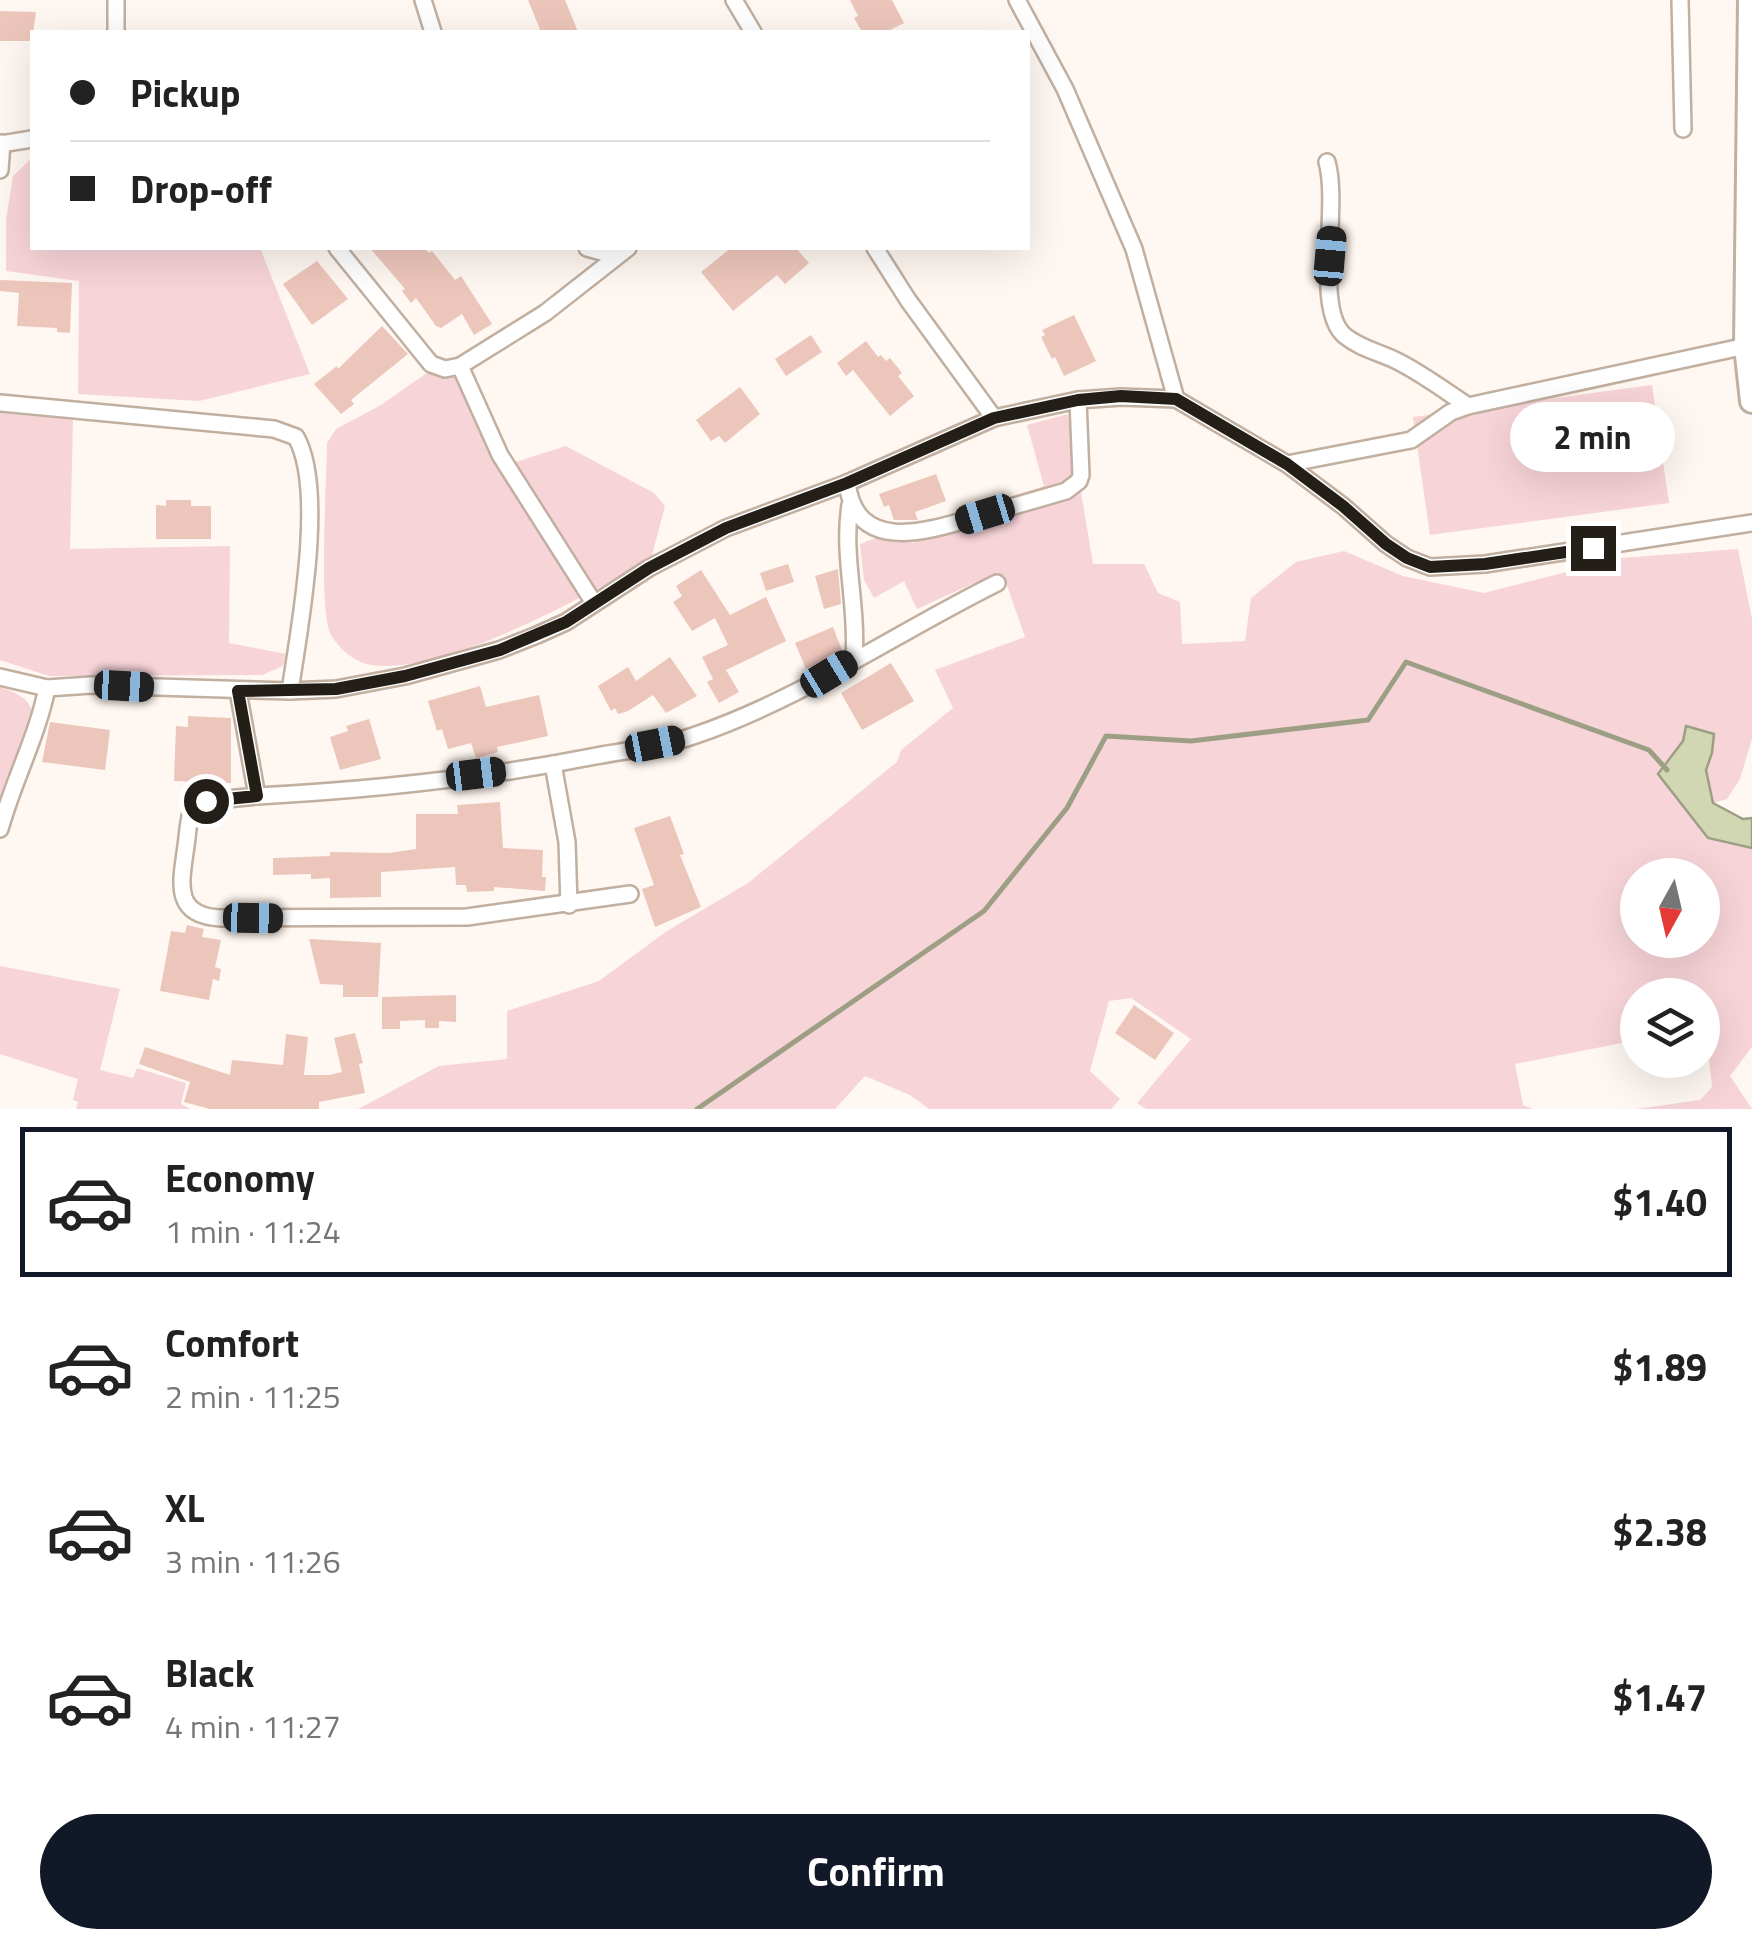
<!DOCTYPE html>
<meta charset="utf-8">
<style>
:root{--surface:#fff;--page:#f2f2f2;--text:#222;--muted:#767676;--line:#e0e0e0;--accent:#111827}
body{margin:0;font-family:"Titillium Web",sans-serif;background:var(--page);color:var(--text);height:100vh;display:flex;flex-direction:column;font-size:38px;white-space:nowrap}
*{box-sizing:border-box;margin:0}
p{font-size:32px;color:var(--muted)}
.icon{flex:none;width:55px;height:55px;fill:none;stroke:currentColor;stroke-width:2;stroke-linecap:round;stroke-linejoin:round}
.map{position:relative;height:1109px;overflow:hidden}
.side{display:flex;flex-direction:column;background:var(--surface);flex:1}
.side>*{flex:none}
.hud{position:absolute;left:30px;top:30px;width:1000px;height:220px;border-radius:0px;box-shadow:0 10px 40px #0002;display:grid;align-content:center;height:220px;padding:0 40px;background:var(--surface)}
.needle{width:65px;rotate:188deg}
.controls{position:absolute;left:1620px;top:858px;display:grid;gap:20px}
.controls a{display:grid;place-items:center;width:100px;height:100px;border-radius:50%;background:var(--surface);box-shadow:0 10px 40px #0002;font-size:50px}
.end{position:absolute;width:45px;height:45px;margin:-22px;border:12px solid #241e18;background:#fff;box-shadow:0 0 0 5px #fff}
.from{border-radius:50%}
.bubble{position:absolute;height:70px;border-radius:35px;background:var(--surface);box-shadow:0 10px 40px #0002;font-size:32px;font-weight:700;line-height:70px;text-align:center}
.car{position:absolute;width:30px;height:60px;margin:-30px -15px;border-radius:12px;box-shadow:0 0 8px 2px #0007;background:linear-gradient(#222 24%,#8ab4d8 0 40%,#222 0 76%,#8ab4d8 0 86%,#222 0)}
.hud b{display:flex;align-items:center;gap:35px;height:95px;font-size:38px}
.hud b+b{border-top:2px solid var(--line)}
.hud i{width:25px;height:25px;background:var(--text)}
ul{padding:18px 0 0;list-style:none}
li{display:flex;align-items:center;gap:30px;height:150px;margin:0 20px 15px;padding:0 20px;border:5px solid transparent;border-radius:0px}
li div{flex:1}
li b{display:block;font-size:38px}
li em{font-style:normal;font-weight:700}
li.selected{border-color:var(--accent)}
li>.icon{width:90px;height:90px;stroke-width:1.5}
.cta{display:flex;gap:20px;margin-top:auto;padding:20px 40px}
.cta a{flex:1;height:115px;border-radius:60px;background:var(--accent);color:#fff;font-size:40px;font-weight:700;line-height:115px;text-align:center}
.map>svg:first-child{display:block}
.green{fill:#f7d4d8;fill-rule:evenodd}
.water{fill:#d1d6b3;stroke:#9d9f84;stroke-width:2.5}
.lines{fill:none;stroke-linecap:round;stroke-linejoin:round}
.stream{stroke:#9d9f84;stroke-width:5}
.building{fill:#edc6bb}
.minor-casing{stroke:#c1afa0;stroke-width:20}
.secondary-casing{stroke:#c1afa0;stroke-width:28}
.minor{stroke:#fff;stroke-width:15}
.secondary{stroke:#fff;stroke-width:22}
.route{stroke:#241e18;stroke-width:12}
</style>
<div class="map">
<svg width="1752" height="1109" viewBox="0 0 1752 1109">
<rect width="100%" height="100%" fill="#fff7f1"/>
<g class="green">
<polygon points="32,158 32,248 260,248 310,374 199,401 78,394 79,281 6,271 6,220 13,176"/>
<path d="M438,365L458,372L497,468L566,446L654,493L665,506L651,559C588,594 438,680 366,664C352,660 338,647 331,635C318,611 327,479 327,443L336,429L381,405Z"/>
<polygon points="1652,385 1669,503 1430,535 1413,417"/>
<polygon points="0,413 73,420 70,549 230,546 229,643 286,654 283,666 262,675 49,676 0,660"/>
<path d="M1068,414L1093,564H1144L1158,593L1180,602L1182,644L1245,641L1251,598L1296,562L1344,551L1403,576L1484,593L1622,558L1738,549L1752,619V739L1740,779L1727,799L1713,803L1706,770L1712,753L1687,726L1683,741L1658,774L1708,838L1752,848V1047L1730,1076L1752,1109H1636L1700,1100L1712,1087L1702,995H1638L1637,1040L1515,1064L1523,1105L1533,1109H1146L1137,1103L1191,1039L1131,998L1109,1001L1090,1071L1120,1099L1111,1109H929L910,1095L865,1076L835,1109H358L439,1066L507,1059V1011L599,981L667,931L748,883L897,762L901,750L953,708L935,670L1025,637L1004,577L972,584L917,609L904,581L874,598L864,580L860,544L881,536L913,543L972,509L1044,486L1027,425ZM1638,875H1702V940H1638Z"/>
<path d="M0,687C18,694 32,698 33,719L0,814Z"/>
<polygon points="0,966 120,989 100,1070 133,1078 137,1068 186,1083 181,1104 190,1109 76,1109 78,1102 73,1100 78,1079 0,1054"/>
</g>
<polygon class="water" points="1686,726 1714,734 1712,753 1706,770 1713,803 1743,819 1752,818 1752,848 1708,838 1658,774 1683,741"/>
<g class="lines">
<polyline class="stream" points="697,1109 984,911 1067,808 1106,736 1191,741 1368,720 1406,662 1649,750 1667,770"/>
</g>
<g class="building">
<polygon points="528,0 565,0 578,32 541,32"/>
<polygon points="850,0 892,0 904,23 886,32 862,32 854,18 858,16"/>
<polygon points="0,11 36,12 32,41 0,41"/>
<polygon points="370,248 424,248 429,253 432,251 455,280 461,276 492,324 474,335 462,314 441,328 436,326 416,298 411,303 402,291 405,289"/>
<polygon points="731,248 796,248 809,263 785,284 777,275 733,311 701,272"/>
<polygon points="317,261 348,299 312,325 283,284"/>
<polygon points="0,280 72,283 70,333 57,332 57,328 17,326 19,293 0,291"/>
<polygon points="1074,315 1096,361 1064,376 1055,357 1052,359 1041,337 1045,335 1042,330"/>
<polygon points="382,326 408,354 351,400 354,404 341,414 314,384 337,366 338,369"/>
<polygon points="811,335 822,352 786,376 775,359"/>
<polygon points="866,341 878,357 881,355 886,361 890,358 902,373 898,376 914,396 890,416 853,370 846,376 837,363"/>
<polygon points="740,387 760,414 725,443 719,436 711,441 696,420"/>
<polygon points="936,474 946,501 915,512 918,520 894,520 889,505 884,507 879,494"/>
<polygon points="166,500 191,500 191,506 211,506 211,539 156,539 156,505 166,506"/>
<polygon points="788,564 794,582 766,591 760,573"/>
<polygon points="838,569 841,604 824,609 815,576"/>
<polygon points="701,570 730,615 766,597 786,641 726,670 739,692 719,703 707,682 713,679 702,657 728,645 715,618 692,631 673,602 682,596 676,586"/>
<polygon points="833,627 843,653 817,668 816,665 806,669 795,643"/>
<polygon points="670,657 697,696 666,713 653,695 628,711 618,714 615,708 611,711 598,686 628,667 636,681"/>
<polygon points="891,663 914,701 862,730 841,693"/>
<polygon points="480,686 486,707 539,695 548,736 497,747 498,752 476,758 471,743 448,749 442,729 437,731 428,701"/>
<polygon points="188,716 231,718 231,783 174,781 176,726 188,727"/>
<polygon points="369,719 381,759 340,770 330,737 348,731 346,726"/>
<polygon points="50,722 110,730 105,770 42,762"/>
<polygon points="500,802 503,848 543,850 542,877 546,877 545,891 494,887 494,891 467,892 466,885 456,885 455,867 381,872 381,897 330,898 330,878 311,879 311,874 273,875 273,858 330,856 330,852 389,853 416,849 416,814 458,814 457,805"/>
<polygon points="670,816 684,854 680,855 701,907 655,927 642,889 654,885 634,828"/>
<polygon points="187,925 204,929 202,937 221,940 215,967 221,969 219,981 213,979 209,1000 160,991 171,931 185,933"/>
<polygon points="309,939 381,943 378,997 343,997 343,985 320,984"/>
<polygon points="456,995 456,1022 439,1021 439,1028 425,1028 425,1020 400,1021 400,1029 382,1029 382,997"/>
<polygon points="1134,1005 1174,1033 1155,1060 1115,1033"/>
<polygon points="355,1033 363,1063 359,1064 365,1093 319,1102 319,1109 210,1109 184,1102 190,1082 139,1064 145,1047 230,1075 232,1060 283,1065 286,1034 308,1037 304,1075 329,1075 342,1072 334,1038"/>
</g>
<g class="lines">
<g class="minor-casing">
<g id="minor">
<polyline points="116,0 116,32"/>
<polyline points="423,0 433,32"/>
<polyline points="734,0 753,32"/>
<polyline points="1017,0 1065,89 1134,249 1176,399"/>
<polyline points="1680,0 1683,129"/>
<polyline points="0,144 32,139"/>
<path d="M1327,162C1340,207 1313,310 1345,336C1360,348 1378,352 1395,360C1420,372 1444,390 1468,406"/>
<polyline points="0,170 2,143"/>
<polyline points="337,248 431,364 445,369 460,366 545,313 628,248"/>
<polyline points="587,248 616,256"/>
<polyline points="875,248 908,300 994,418"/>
<polyline points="460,366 500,455 594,603"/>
<path d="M0,403L274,429L296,437C326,490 299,630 290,691"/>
<polyline points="1287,464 1411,440 1451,412 1468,406 1746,346"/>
<path d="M847,483C857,558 934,529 983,515C1010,507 1038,499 1066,491L1079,481L1081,475L1078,400"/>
<path d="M850,505C842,556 858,606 854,658"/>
<polyline points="0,677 47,688 91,685 290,691 336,689 405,676 499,650 537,635 566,622 649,568 726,528 847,483 994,418 1078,400 1121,397 1176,399 1287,464 1343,506 1386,544 1407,558 1430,567 1485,564 1752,523"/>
<path d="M238,691L257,796L206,801L193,806C188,818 188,832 186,846C181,882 172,916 221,918L467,917L630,894"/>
<polyline points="553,764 567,842 569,905"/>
<path d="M257,796C370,790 485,778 596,756C628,750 662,747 693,736C800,700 896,633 997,583"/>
<path d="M0,829C14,779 37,737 47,688"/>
</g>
</g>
<g class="secondary-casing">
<polyline id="secondary" points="1750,0 1746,346 1752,401"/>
</g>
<use href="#minor" class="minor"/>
<use href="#secondary" class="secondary"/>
</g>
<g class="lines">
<polyline class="route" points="206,801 257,796 238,691 336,689 405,676 500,650 566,622 649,568 726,528 847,483 994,418 1078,400 1121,396 1176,399 1287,464 1343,506 1386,544 1407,558 1430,567 1485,564 1593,548"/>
</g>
</svg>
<div class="controls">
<a><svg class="needle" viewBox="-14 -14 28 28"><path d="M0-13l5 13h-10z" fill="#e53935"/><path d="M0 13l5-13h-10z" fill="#767676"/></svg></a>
<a><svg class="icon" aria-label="layers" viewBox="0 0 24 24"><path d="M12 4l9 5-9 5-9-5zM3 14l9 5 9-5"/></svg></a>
</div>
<i class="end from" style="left:206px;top:801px"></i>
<i class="end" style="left:1593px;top:548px"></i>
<div class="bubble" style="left:1510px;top:402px;width:165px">2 min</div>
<i class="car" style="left:1330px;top:256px;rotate:5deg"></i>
<i class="car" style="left:985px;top:514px;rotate:253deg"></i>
<i class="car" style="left:829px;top:674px;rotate:59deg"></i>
<i class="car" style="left:124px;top:686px;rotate:93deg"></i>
<i class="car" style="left:655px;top:744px;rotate:79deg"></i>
<i class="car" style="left:476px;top:774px;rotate:83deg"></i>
<i class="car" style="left:253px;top:918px;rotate:91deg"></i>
<div class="hud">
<b><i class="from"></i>Pickup</b>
<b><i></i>Drop-off</b>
</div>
</div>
<section class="side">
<ul>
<li class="selected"><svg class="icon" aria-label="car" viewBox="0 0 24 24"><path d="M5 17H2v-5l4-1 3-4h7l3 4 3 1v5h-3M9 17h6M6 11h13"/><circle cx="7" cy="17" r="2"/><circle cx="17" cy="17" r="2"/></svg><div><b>Economy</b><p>1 min · 11:24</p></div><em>$1.40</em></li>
<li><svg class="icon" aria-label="car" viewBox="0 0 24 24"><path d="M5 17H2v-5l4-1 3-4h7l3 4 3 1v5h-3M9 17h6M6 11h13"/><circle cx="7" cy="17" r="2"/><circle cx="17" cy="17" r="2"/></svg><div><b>Comfort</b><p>2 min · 11:25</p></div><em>$1.89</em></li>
<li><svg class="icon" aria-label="car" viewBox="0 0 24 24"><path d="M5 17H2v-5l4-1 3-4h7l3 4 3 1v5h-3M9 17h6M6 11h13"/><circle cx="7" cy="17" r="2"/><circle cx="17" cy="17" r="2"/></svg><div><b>XL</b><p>3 min · 11:26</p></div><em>$2.38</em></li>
<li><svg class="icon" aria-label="car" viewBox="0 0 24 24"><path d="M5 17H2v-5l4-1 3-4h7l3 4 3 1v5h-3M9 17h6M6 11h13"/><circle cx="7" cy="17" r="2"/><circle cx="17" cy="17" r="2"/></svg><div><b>Black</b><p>4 min · 11:27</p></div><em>$1.47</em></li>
</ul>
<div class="cta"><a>Confirm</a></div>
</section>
